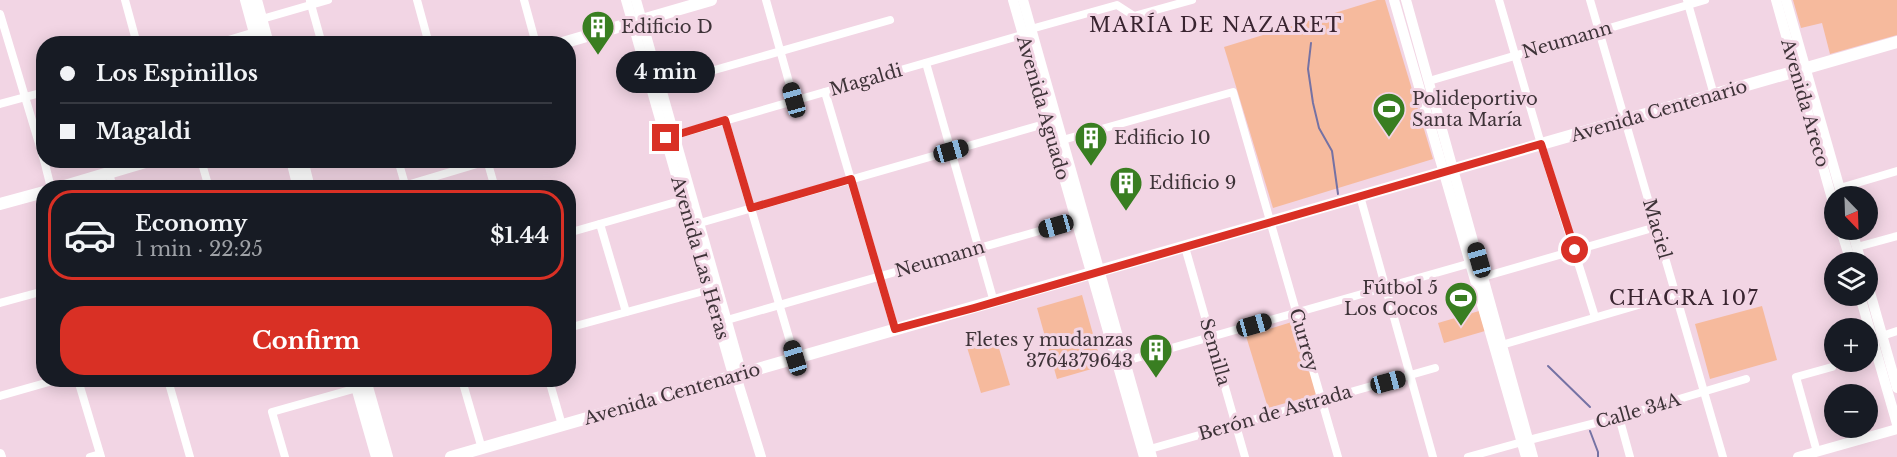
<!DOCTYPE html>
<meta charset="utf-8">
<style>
:root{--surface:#171b24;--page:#20242c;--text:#f1f3f6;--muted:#9ea1a6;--line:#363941;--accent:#d93025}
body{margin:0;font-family:"Libre Baskerville",serif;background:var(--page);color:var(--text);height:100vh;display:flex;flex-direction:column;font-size:22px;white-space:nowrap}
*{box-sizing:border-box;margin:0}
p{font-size:20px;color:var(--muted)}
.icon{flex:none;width:33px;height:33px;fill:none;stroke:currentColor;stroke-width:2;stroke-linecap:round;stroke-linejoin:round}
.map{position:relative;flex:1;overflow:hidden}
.details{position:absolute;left:36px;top:180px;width:540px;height:207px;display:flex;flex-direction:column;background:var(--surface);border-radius:24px;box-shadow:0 3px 15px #0003}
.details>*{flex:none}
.hud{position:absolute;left:36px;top:36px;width:540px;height:132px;border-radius:24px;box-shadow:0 3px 15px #0003;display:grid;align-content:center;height:132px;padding:0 24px;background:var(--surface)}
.needle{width:39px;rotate:157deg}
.fabs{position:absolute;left:1824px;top:186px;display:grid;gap:12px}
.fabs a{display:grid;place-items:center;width:54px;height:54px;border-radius:50%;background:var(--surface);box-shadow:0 3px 15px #0003;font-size:30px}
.end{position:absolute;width:27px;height:27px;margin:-14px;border:8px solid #d93025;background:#fff;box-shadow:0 0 0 3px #fff}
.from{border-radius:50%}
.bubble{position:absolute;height:42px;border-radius:21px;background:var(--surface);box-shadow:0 3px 15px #0003;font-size:20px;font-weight:800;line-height:42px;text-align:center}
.car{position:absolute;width:18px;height:36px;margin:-18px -9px;border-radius:8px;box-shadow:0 0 4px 2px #0007;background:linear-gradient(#222 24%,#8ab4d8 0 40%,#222 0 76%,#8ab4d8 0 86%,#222 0)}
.hud b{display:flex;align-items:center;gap:21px;height:57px;font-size:22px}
.hud b+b{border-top:2px solid var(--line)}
.hud i{width:15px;height:15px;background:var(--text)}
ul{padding:10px 0 0;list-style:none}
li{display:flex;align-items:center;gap:18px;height:90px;margin:0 12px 9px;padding:0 12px;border:3px solid var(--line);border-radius:24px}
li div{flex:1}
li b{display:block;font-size:22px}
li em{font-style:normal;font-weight:800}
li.active{border-color:var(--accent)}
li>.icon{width:54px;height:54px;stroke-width:1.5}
.cta{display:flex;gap:12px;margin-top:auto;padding:12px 24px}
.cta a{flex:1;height:69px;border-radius:24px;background:var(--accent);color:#fff;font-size:24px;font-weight:800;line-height:69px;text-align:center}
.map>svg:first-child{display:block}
.green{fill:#f6ba9d}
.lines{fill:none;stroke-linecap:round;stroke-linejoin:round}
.stream{stroke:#7572a4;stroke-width:2}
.minor{stroke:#fff;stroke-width:8}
.tertiary{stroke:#fff;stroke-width:10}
.secondary{stroke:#fff;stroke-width:10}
.primary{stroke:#fff;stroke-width:12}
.route{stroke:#d93025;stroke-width:8}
.labels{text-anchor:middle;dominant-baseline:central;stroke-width:6;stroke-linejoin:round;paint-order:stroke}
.poi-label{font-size:18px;fill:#3e3338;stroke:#f2d5e4;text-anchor:start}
.street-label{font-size:18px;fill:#3e3338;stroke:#f2d5e4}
.neighbourhood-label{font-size:20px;letter-spacing:1.5px;fill:#392430;stroke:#f2d5e4}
</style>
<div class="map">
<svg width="1897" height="457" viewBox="0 0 1897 457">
<rect width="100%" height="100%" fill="#f2d5e4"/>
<g class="green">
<polygon points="1377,0 1385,0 1433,159 1273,208 1224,47"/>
<polygon points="1793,0 1897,0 1897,35 1830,54 1822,23 1801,28"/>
<polygon points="1082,295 1102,366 1057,379 1037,308"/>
<polygon points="1762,306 1777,360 1710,379 1695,324"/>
<polygon points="1479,311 1485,331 1444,343 1438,323"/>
<polygon points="1295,321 1317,394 1268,408 1246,336"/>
<polygon points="995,335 1010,385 981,393 966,344"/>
</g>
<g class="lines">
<g class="stream">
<polyline points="1311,43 1308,69 1313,103 1319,128 1332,151 1338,194"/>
<polyline points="1548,366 1590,407"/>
<polyline points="1590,431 1598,452 1598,457"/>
</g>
<g class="minor">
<polyline points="125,0 137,44"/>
<polyline points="417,0 429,44"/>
<polyline points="524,0 536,44"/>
<polyline points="766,0 794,100"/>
<polyline points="1499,0 1541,144 1595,317"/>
<polyline points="1590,0 1723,457"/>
<polyline points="1687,0 1714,95"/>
<polyline points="310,1 322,44"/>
<polyline points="0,14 44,160"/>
<polyline points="262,19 328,0"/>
<polyline points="1031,29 1117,5 1134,16 1192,0"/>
<polyline points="215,44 255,32"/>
<polyline points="926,63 994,302"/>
<polyline points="711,71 890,20"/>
<polyline points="1429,81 1705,0"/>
<polyline points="825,92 895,329"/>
<polyline points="0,104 44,92"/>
<polyline points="725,120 795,358"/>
<polyline points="669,137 1029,33"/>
<polyline points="1059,141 1233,92 1338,457"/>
<polyline points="44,160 51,188"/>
<polyline points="201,160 209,188"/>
<polyline points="398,160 406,188"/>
<polyline points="487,160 495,188"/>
<polyline points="109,173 113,188"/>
<polyline points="397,188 487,161"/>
<polyline points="1840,188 1897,171"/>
<polyline points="1360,196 1433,457"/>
<polyline points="600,224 626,312"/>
<polyline points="693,225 1048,123"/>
<polyline points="568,233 683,200"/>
<polyline points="1185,247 1245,457"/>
<polyline points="1857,247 1897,236"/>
<polyline points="1483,277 1656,227"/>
<polyline points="0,303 44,291"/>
<polyline points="727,320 1081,219"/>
<polyline points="568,328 715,288"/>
<polyline points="1882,336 1897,331"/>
<polyline points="1498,346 1676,294"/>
<polyline points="1126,361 1471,263"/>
<polyline points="78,380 101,457"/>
<polyline points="168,380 190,457"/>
<polyline points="462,380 482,449"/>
<polyline points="549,380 562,425"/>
<polyline points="366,384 382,380"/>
<polyline points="0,396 56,380"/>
<polyline points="1619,417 1630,457"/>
<polyline points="1529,440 1619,417 1746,379"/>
<polyline points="1150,449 1435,368"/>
<polyline points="1817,452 1796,377 1832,367"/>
<polyline points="90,457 100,454"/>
<polyline points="285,457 272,412 357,388"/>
<polyline points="1468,457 1522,442"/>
</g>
<polyline class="tertiary" points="736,376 761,457"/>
<g class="secondary">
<polyline points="626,0 731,368 736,376"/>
<polyline points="636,0 739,364 736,376"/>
<polyline points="1013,0 1144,457"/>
<polyline points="1023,0 1152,457"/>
<polyline points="1394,0 1526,457"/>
<polyline points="1406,0 1533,457"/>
<polyline points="1776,0 1834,206"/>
<polyline points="1786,0 1842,196"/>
<polyline points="1841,230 1851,262"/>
<polyline points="1852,230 1861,262"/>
<polyline points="1868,285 1897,388"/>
<polyline points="1860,296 1897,424"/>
<polyline points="0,454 1,457"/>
<polyline points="1798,457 1897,429"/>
</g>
<g class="primary">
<polyline points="246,0 258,44"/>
<polyline points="256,0 268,44"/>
<polyline points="559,44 711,0"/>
<polyline points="292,160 299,188"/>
<polyline points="302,160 309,188"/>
<polyline points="58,188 152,160"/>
<polyline points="0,204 44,192"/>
<polyline points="355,380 377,457"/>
<polyline points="365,380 387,457"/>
<polyline points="451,457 1897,42"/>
</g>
</g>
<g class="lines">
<polyline class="route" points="666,138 725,120 751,208 851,179 895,329 974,308 1541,144 1575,250"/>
</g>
<defs>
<g id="building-pin" transform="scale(1.725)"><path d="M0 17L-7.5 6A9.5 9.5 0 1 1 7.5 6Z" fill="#397e21" stroke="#f2d5e4"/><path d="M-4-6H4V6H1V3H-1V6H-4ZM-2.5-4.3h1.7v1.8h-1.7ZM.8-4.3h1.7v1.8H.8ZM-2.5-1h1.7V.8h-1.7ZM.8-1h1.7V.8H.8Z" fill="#fff"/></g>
<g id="stadium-pin" transform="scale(1.725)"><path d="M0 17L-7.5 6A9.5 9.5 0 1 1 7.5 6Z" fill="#397e21" stroke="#f2d5e4"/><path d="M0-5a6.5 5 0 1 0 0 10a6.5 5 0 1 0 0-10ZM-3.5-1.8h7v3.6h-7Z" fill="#fff"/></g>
</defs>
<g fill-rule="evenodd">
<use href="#building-pin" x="598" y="27"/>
<use href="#stadium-pin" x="1389" y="109"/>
<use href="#building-pin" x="1091" y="138"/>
<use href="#building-pin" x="1126" y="183"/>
<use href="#stadium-pin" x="1461" y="298"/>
<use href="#building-pin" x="1156" y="350"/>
</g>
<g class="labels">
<g class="poi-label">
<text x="621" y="27">Edificio D</text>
<text x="1412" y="99">Polideportivo<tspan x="1412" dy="21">Santa María</tspan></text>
<text x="1114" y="138">Edificio 10</text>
<text x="1149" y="183">Edificio 9</text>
<text x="1438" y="288" text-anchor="end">Fútbol 5<tspan x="1438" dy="21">Los Cocos</tspan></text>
<text x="1133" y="340" text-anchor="end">Fletes y mudanzas<tspan x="1133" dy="21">3764379643</tspan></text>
</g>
<g class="street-label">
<text transform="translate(1567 40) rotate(-16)">Neumann</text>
<text transform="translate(866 80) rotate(-16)">Magaldi</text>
<text transform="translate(1805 103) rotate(74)">Avenida Areco</text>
<text transform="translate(1043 108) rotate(74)">Avenida Aguado</text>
<text transform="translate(1659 111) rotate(-16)">Avenida Centenario</text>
<text transform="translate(1657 229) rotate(74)">Maciel</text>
<text transform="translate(700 258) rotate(74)">Avenida Las Heras</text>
<text transform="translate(940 259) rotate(-16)">Neumann</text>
<text transform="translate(1304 340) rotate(74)">Currey</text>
<text transform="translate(1215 352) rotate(74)">Semilla</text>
<text transform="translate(672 394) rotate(-16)">Avenida Centenario</text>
<text transform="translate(1638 411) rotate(-16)">Calle 34A</text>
<text transform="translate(1275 413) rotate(-16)">Berón de Astrada</text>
</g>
<g class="neighbourhood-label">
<text x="1216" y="25">MARÍA DE NAZARET</text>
<text x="1684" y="298">CHACRA 107</text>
</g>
</g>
</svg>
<div class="fabs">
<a><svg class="needle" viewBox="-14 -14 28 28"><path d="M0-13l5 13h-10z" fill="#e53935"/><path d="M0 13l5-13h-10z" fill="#9ea1a6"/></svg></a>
<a><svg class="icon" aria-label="layers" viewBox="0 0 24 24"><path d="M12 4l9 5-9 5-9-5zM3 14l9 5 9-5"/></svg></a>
<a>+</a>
<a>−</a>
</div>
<i class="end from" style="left:1575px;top:250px"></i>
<i class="end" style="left:666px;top:138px"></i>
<div class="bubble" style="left:616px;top:51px;width:99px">4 min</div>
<i class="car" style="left:794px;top:100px;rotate:344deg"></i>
<i class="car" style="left:951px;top:151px;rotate:74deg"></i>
<i class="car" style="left:1056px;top:226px;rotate:254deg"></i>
<i class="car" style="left:1479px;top:260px;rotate:344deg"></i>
<i class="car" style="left:1254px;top:325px;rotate:74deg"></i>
<i class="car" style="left:795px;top:358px;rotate:343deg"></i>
<i class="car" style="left:1388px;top:382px;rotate:75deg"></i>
<div class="hud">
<b><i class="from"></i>Los Espinillos</b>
<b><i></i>Magaldi</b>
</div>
<section class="details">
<ul>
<li class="active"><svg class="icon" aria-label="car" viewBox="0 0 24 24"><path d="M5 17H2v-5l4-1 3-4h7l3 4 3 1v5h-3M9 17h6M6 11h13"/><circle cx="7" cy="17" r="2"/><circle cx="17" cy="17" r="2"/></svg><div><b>Economy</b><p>1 min · 22:25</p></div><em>$1.44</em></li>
</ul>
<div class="cta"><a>Confirm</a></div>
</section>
</div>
